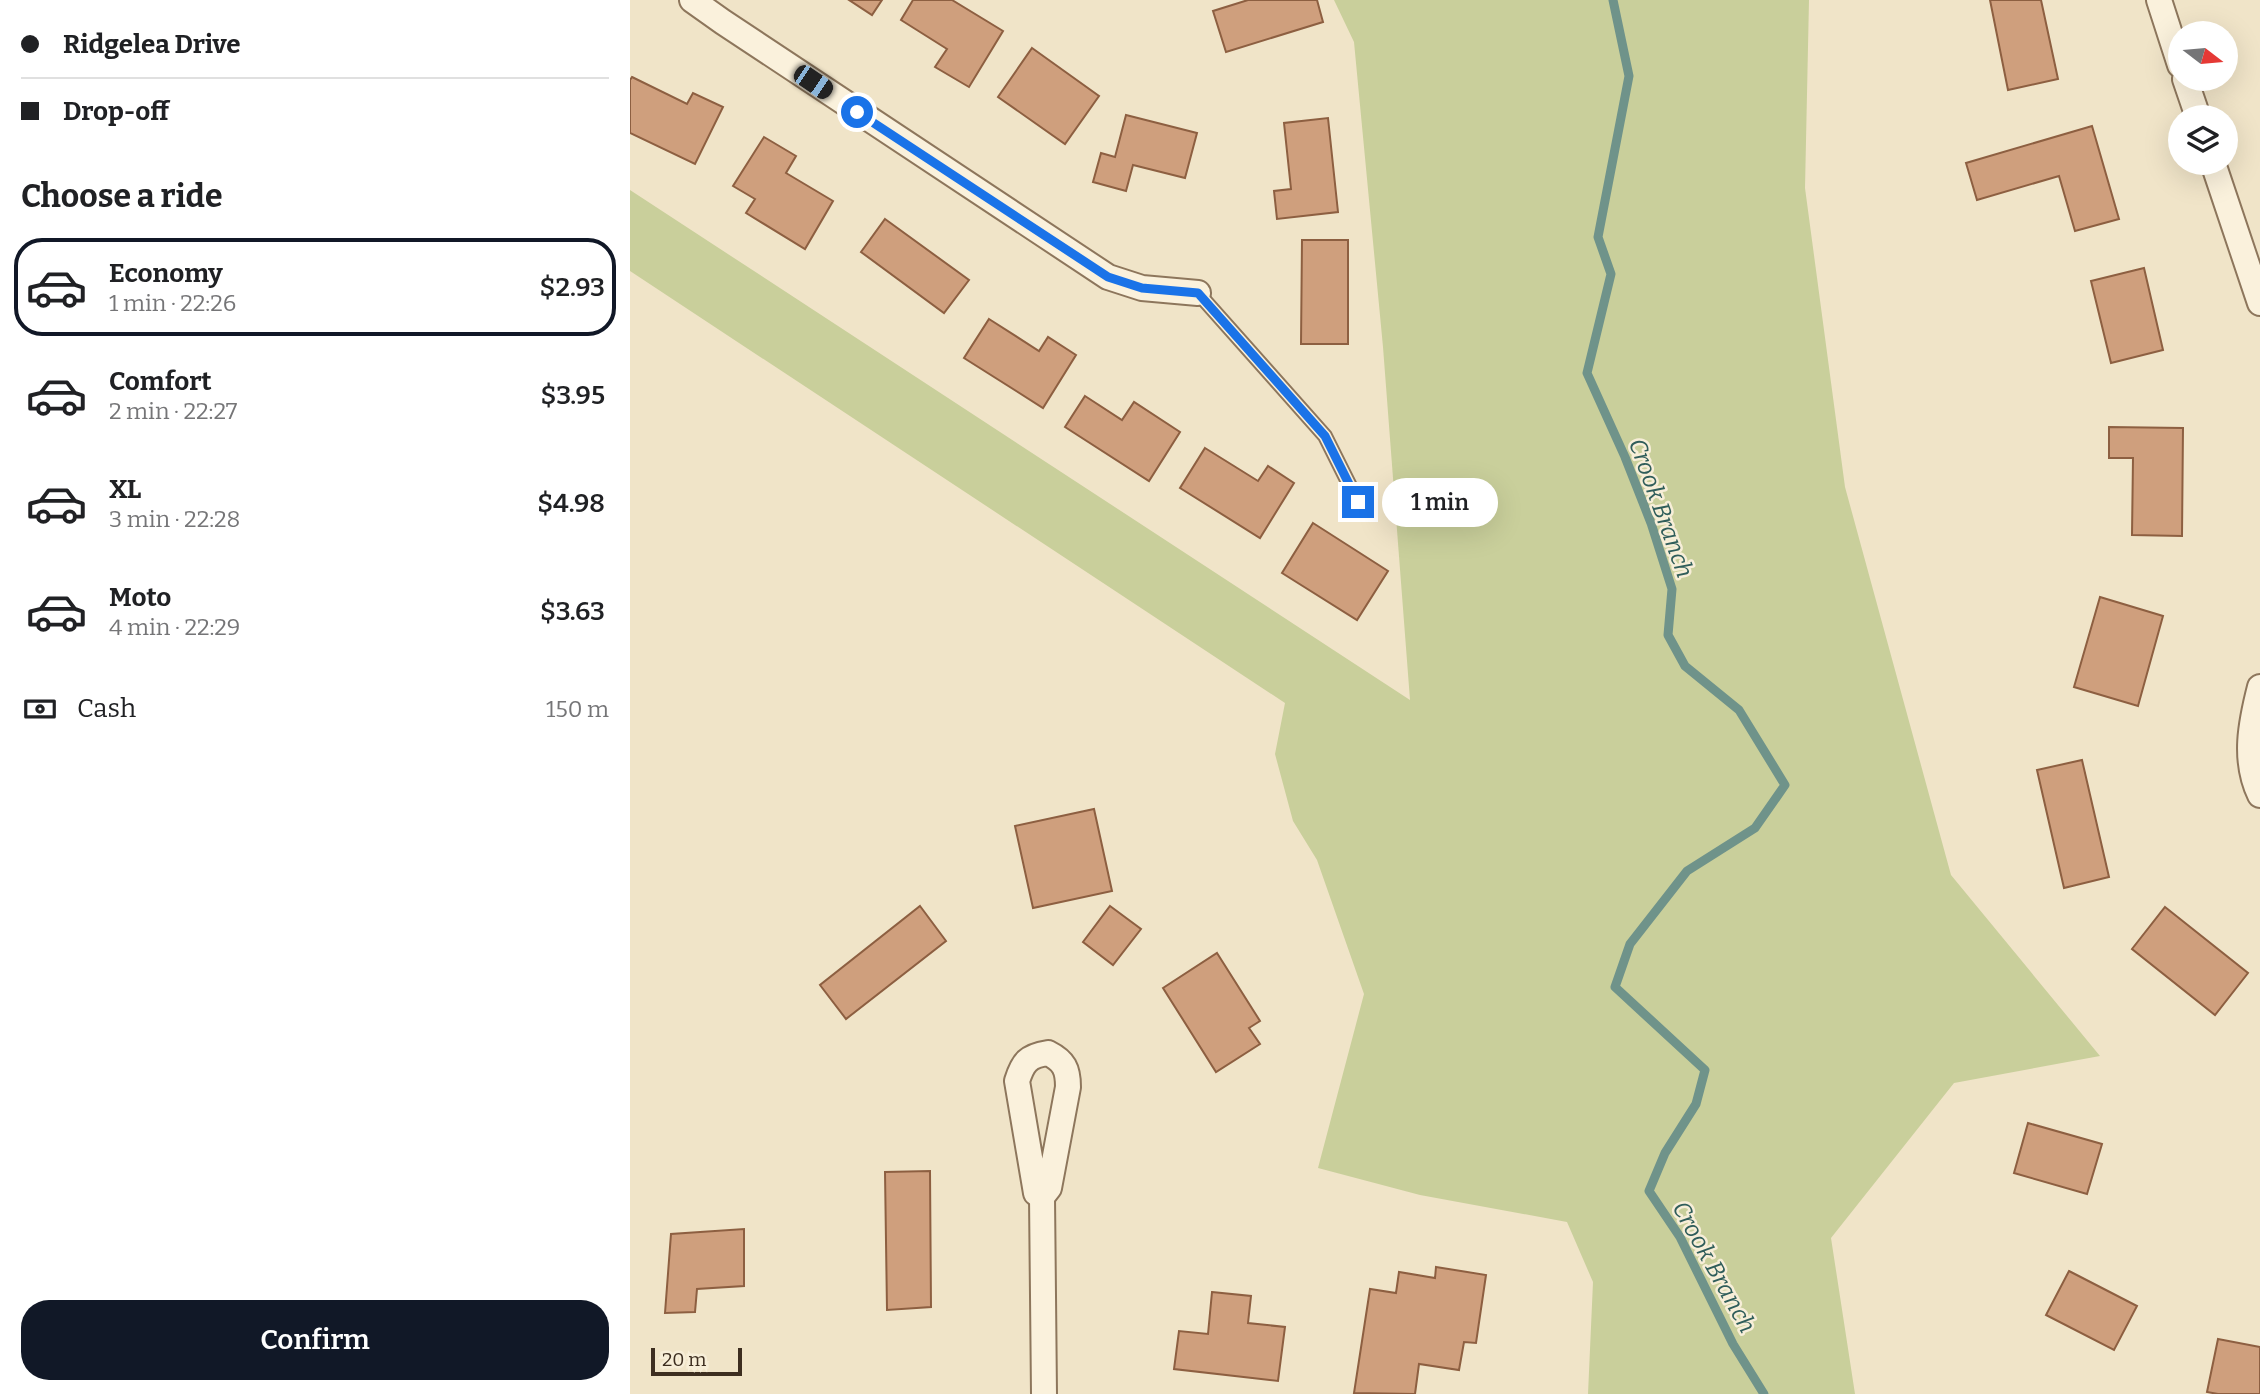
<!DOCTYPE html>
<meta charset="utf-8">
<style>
:root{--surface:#fff;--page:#f6f6f6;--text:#202124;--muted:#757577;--line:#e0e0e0;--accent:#111827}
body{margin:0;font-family:Bitter,serif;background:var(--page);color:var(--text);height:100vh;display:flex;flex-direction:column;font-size:26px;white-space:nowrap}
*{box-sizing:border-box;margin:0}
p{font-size:23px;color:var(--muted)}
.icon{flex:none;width:38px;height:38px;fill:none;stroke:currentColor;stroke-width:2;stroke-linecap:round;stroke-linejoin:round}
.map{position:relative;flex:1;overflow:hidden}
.details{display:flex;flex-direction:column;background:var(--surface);width:630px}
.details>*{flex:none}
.guide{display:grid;align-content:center;height:154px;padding:0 21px;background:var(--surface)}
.needle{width:46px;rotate:106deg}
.buttons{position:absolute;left:1538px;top:21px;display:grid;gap:14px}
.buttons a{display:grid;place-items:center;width:70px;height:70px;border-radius:50%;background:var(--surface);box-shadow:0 7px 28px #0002;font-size:35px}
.scale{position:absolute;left:21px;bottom:18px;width:91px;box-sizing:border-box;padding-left:7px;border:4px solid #3d2e20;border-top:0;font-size:19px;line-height:24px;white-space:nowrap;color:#3d2e20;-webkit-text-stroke:5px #f7eed8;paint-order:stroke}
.end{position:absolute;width:32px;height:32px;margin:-16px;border:9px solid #1a73e8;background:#fff;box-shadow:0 0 0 4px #fff}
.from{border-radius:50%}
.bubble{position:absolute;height:49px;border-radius:24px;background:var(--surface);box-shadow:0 7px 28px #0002;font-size:23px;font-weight:600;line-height:49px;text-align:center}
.car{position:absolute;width:21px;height:42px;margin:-21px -10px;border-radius:9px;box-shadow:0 0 5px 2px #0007;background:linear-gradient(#222 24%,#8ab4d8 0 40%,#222 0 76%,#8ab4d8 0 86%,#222 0)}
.guide b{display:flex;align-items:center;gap:24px;height:66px;font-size:26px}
.guide b+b{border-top:2px solid var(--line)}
.guide i{width:18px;height:18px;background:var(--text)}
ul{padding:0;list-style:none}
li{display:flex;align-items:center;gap:21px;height:98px;margin:0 14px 10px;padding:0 7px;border:4px solid transparent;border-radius:28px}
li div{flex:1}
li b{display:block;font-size:26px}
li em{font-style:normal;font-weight:600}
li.selected{border-color:var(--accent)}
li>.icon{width:63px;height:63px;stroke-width:1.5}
h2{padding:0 21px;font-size:32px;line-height:84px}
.pay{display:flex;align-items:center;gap:18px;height:77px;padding:0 21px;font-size:26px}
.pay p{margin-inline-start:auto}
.button{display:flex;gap:14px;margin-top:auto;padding:14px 21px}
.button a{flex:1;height:80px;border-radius:28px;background:var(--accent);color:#fff;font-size:28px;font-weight:600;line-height:80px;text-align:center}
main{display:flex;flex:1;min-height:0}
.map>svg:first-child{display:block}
.green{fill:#c9cf9b}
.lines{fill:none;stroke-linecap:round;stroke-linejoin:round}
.stream{stroke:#6f938a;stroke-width:9}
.building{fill:#cf9f7d;stroke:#8d5f41;stroke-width:2}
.lane-casing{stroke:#8d765c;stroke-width:16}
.street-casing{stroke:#8d765c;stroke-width:28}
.lane{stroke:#faf1dc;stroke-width:12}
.street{stroke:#faf1dc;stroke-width:24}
.route{stroke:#1a73e8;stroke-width:9}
.labels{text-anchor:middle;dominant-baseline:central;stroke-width:5;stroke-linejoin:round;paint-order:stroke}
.water-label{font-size:24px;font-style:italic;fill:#2f5d5a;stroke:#f7eed8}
</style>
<main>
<section class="details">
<div class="guide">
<b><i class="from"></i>Ridgelea Drive</b>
<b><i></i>Drop-off</b>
</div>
<h2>Choose a ride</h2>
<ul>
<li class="selected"><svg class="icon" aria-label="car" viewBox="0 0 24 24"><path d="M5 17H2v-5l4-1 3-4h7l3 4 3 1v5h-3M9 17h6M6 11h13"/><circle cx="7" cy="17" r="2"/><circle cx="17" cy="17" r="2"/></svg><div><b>Economy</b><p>1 min · 22:26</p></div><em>$2.93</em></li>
<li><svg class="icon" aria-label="car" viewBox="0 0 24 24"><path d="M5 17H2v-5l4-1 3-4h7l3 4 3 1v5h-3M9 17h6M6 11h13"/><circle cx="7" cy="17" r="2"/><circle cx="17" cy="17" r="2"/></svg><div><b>Comfort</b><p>2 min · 22:27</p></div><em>$3.95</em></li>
<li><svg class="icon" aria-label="car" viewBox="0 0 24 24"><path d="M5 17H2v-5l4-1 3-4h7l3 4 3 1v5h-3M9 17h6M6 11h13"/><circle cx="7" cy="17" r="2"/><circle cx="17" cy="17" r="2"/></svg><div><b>XL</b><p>3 min · 22:28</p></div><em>$4.98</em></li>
<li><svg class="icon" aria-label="car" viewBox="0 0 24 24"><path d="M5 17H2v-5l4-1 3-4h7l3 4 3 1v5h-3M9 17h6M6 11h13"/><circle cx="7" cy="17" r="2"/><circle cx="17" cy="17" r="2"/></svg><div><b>Moto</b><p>4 min · 22:29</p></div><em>$3.63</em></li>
</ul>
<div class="pay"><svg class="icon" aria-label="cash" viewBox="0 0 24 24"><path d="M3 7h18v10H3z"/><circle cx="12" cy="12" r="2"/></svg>Cash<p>150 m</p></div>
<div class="button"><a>Confirm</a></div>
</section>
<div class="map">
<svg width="1630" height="1394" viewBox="0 0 1630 1394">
<rect width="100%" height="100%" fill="#f0e4c8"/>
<polygon class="green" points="704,0 1179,0 1175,188 1215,487 1321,875 1470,1056 1324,1083 1201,1238 1225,1394 958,1394 963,1282 937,1222 790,1195 688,1168 734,994 687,860 663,821 645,754 655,703 0,271 0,190 780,700 753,347 724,42"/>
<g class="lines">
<polyline class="stream" points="983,0 999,76 968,237 981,274 957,373 995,457 1021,523 1042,589 1038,635 1055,666 1109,710 1155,785 1125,828 1057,871 1000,944 985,987 1075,1070 1066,1104 1035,1153 1019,1191 1050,1237 1103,1344 1134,1394"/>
</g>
<g class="building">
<polygon points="219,0 252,0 242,15"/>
<polygon points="283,0 322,0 373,31 339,87 305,67 317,49 271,20"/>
<polygon points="618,0 687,0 693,22 596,52 583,11"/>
<polygon points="1360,0 1411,0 1428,79 1378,90"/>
<polygon points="402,48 469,96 435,144 368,97"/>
<polygon points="2,77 57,104 63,93 93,107 65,164 0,133 0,80"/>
<polygon points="496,115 567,133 555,178 503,165 496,191 463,182 471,153 485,157"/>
<polygon points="698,118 708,212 647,219 644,191 661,189 654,123"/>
<polygon points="1462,126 1489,219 1445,231 1429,176 1347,200 1336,163"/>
<polygon points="134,137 166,156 156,173 203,201 175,249 116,213 125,199 103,186"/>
<polygon points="255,219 339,280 314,313 231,252"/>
<polygon points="672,240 718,240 718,344 671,344"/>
<polygon points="1514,268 1533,350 1481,363 1461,281"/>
<polygon points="359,319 409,351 418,337 446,355 413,408 334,358"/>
<polygon points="455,396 492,420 504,402 550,432 519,481 435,427"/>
<polygon points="1479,427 1553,428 1552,536 1502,535 1503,458 1479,458"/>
<polygon points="575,448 628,481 638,466 664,483 630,538 550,488"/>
<polygon points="683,523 758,571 727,620 652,573"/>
<polygon points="1470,597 1533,616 1508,706 1444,687"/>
<polygon points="1452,760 1479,877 1434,888 1407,770"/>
<polygon points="464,809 482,891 403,908 385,826"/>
<polygon points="290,906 316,941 216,1019 190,985"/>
<polygon points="480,906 511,929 483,965 453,942"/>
<polygon points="1535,907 1618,973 1585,1015 1502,949"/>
<polygon points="587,953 630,1021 619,1028 630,1044 586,1072 533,988"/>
<polygon points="1398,1123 1472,1144 1457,1194 1384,1173"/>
<polygon points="300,1171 301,1307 257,1310 255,1172"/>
<polygon points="114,1229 114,1286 67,1289 65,1312 35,1313 41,1234"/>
<polygon points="806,1267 856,1275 846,1343 834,1342 829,1370 789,1364 785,1394 724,1393 740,1289 766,1293 769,1272 805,1278"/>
<polygon points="1439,1271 1507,1306 1484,1350 1416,1315"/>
<polygon points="582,1292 621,1296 618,1323 655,1327 648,1381 544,1369 549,1331 578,1334"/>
<polygon points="1588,1339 1630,1347 1630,1394 1588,1394 1577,1392"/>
</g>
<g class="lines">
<g class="lane-casing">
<polyline id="lane" points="568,293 695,436 728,502"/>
</g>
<g class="street-casing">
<g id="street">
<polyline points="62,0 93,22 478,277 512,288 568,293"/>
<polyline points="1529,0 1550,65"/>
<polyline points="1555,79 1568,117"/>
<polyline points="1583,163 1630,303"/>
<path d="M1630,687C1621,722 1613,760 1630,795"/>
<path d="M418,1053C434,1061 438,1069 438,1087L419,1188L412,1197L406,1193L387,1081C393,1062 398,1056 418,1053Z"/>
<polyline points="412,1197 414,1394"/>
</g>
</g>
<use href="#lane" class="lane"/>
<use href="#street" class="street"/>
</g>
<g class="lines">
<polyline class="route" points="227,112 478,277 512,288 568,293 695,436 728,502"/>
</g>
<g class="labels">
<g class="water-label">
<text transform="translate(1031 508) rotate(70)">Crook Branch</text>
<text transform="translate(1084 1267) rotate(61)">Crook Branch</text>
</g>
</g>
</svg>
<div class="buttons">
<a><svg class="needle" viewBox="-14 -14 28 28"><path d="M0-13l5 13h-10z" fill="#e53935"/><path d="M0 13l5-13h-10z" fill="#757577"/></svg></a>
<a><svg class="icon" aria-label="layers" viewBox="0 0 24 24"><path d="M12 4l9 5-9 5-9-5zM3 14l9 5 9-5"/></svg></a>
</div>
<div class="scale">20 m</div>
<i class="end from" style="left:227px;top:112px"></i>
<i class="end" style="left:728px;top:502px"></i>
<div class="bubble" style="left:752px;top:478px;width:116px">1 min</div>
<i class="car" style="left:183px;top:82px;rotate:124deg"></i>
</div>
</main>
